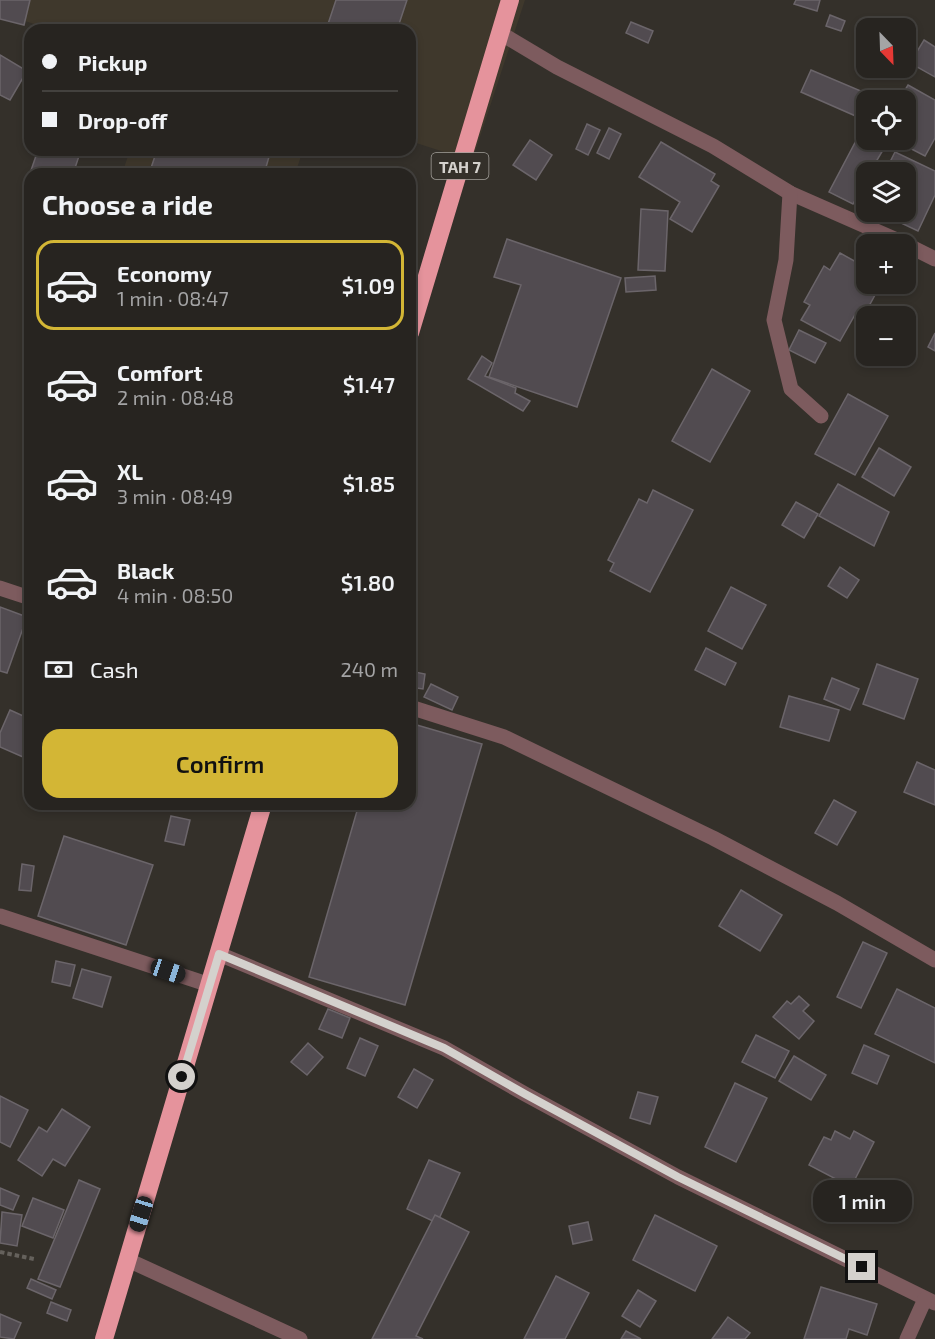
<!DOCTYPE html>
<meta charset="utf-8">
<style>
:root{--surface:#272420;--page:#33302d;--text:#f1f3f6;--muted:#a4a4a5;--line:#43413e;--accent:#d3b635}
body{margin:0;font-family:"Exo 2",sans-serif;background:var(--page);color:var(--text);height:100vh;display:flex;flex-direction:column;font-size:22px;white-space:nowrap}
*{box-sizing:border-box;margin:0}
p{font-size:20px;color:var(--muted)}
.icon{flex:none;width:33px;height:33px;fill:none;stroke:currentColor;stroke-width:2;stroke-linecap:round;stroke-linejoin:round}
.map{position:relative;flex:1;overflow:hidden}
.sheet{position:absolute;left:24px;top:168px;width:392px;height:642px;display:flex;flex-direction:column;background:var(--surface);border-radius:18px;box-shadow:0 3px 9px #0003,0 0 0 2px var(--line)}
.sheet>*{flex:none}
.guide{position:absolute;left:24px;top:24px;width:392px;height:132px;border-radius:18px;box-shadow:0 3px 9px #0003,0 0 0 2px var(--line);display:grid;align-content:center;height:132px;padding:0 18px;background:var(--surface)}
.needle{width:39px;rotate:157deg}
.fabs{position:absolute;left:856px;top:18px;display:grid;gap:12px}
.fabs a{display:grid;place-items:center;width:60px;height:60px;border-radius:12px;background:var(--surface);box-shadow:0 3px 9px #0003,0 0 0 2px var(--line);font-size:30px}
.end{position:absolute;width:27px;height:27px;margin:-14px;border:8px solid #d4d1cd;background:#111;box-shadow:0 0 0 3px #111}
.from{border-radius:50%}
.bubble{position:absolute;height:42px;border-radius:18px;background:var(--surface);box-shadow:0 3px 9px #0003,0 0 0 2px var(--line);font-size:20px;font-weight:600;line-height:42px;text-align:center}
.car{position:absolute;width:18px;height:36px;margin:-18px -9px;border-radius:8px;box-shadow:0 0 4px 2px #0007;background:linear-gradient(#222 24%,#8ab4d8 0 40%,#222 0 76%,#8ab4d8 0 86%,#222 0)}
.guide b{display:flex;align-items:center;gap:21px;height:57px;font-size:22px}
.guide b+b{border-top:2px solid var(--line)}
.guide i{width:15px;height:15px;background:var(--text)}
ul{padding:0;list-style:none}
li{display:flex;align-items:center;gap:18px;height:90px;margin:0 12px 9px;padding:0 6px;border:3px solid transparent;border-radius:18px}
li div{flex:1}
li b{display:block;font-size:22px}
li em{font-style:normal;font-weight:600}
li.current{border-color:var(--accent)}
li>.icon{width:54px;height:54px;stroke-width:1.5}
h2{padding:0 18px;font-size:27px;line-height:72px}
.pay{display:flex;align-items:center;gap:15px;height:66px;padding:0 18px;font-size:22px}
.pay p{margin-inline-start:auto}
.action{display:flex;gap:12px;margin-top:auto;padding:12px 18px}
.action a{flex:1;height:69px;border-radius:18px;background:var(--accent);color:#111;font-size:24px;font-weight:600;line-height:69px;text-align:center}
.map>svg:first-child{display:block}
.built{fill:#3f382c}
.building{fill:#514b50;stroke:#6b656a;stroke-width:1.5}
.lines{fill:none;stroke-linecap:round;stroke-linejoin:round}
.path{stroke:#65615c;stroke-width:4;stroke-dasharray:4.5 3;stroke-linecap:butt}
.street{stroke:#7d5b5e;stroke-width:15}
.highway{stroke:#e5939c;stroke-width:18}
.route{stroke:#d4d1cd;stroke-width:8}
.labels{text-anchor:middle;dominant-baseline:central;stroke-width:6;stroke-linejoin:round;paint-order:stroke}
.shield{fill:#34302a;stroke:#a4a19c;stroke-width:1.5}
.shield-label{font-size:16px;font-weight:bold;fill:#d4d1cd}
</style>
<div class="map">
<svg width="935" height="1339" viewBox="0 0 935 1339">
<rect width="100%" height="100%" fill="#34302a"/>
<g class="built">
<polygon points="0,0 525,0 472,161 410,141 410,30 53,30 0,13"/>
<polygon points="130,150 303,150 295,174 122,174"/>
</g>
<g class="building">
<polygon points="0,0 30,0 24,25 0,19"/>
<polygon points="336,0 407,0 397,30 326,30"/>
<polygon points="796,0 820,0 817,11 794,4"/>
<polygon points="830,15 845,21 841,31 826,26"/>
<polygon points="631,22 653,31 648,43 626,33"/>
<polygon points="924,40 935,47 935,77 910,63"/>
<polygon points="0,55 27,71 10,100 0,95"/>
<polygon points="811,70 868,94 865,99 870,100 867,100 867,121 801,92"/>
<polygon points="908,85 935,100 935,138 925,156 894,140 906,140 906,100 899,100"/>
<polygon points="587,124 600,130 588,155 576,149"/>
<polygon points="609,128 621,134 609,159 597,153"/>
<polygon points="858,137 883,150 870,172 867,172 867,179 853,204 829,192"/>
<polygon points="530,140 552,155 536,180 513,165"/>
<polygon points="661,142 715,174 711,181 719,186 692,232 670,219 680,202 639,177"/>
<polygon points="38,150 71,150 80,153 73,174 30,174 30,183 27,182"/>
<polygon points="157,150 271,150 264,174 149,174"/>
<polygon points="895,152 935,171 935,195 918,231 878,212 906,212 906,172 885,172"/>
<polygon points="641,209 668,211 665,271 638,270"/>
<polygon points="507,239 621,278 577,407 489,377 521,285 494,277"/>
<polygon points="840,253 867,268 867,284 881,284 863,317 856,313 840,341 801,320 810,305 804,302 824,266 830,270"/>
<polygon points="655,276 656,290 626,292 625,278"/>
<polygon points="799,330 826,343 815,363 789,350"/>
<polygon points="935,333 935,351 928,347"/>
<polygon points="482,356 492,363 485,376 516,388 515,393 530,401 523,411 468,379"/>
<polygon points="712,369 750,391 710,462 672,441"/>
<polygon points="848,394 888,416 855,475 815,454"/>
<polygon points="879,448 911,467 894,496 862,477"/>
<polygon points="838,484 889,512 874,546 819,516"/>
<polygon points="653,490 693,510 650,592 610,571 614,563 608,560 639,499 647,503"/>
<polygon points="796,502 818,514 804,538 782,525"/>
<polygon points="29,567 30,567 30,596 24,595"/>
<polygon points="840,567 859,580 847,598 828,586"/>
<polygon points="731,587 766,605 742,649 708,631"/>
<polygon points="0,607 27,617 7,673 0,671"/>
<polygon points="706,648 736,663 725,685 695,670"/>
<polygon points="877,664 918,679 904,719 863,704"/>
<polygon points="410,671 425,674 423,689 410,687"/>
<polygon points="832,678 859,689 850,710 824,699"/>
<polygon points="431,684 458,697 452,710 424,697"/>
<polygon points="789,696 839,710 829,741 780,727"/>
<polygon points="10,710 30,719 30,760 0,747 0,733"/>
<polygon points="410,723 482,744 405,1005 309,977 359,804 410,804"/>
<polygon points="917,762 935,770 935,805 904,792"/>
<polygon points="834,800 856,812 837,845 815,833"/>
<polygon points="171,816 190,820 184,845 165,841"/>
<polygon points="64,836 153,865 126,945 38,916"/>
<polygon points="22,864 34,866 31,891 19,890"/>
<polygon points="741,890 782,915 760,951 719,926"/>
<polygon points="863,942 887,953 861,1008 837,997"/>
<polygon points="56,961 75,965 70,986 52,982"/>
<polygon points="82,969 111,977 102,1007 73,998"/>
<polygon points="897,989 935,1008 935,1063 875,1034"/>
<polygon points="799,996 809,1005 803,1011 814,1021 799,1039 773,1017 787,1001 791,1004"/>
<polygon points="328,1009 350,1018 342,1038 319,1029"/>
<polygon points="756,1035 789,1051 775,1078 742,1062"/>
<polygon points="360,1038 378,1046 365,1076 347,1068"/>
<polygon points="308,1043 323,1057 307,1075 291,1062"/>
<polygon points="864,1045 889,1056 877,1084 852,1073"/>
<polygon points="794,1056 826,1075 811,1100 779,1081"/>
<polygon points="414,1069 433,1080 417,1108 398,1097"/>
<polygon points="735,1083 767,1098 736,1162 705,1147"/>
<polygon points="638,1092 658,1097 650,1124 630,1118"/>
<polygon points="0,1096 28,1110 10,1147 0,1142"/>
<polygon points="62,1109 90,1127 65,1166 53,1159 42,1176 18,1160 39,1127 47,1132"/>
<polygon points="835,1131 850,1139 854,1131 874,1142 851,1187 809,1165 824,1137 831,1140"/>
<polygon points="429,1160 460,1173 437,1223 407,1209"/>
<polygon points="79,1180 100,1189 60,1287 38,1279"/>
<polygon points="0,1188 19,1196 13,1210 0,1205"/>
<polygon points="33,1198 64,1210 53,1238 22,1226"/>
<polygon points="2,1212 22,1215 17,1246 0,1243"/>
<polygon points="435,1215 469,1232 416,1336 423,1339 372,1339"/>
<polygon points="655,1215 717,1246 695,1291 633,1260"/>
<polygon points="588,1222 592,1240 573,1244 569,1226"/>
<polygon points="556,1276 589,1293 565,1339 524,1339"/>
<polygon points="31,1279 56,1290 52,1299 27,1288"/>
<polygon points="821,1287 877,1304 867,1335 849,1329 846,1339 804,1339"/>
<polygon points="638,1290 656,1301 640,1327 622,1316"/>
<polygon points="51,1302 71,1310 67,1321 47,1313"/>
<polygon points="0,1314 21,1323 14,1339 0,1337"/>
<polygon points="728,1317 750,1333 745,1339 712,1339"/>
<polygon points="626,1331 641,1339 621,1339"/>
</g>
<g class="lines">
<polyline class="path" points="0,1252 34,1259"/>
<g class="street">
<polyline points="500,33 557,67 713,146 790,193 897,240 935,259"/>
<polyline points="790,193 786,260 774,320 791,389 821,416"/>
<polyline points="0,588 30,598"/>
<polyline points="410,707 504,737 713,838 837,903 935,960"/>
<polyline points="0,916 210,985"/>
<polyline points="219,954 444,1048 525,1094 678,1177 935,1303"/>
<polyline points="128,1260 300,1339"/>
<polyline points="907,1339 925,1299"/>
</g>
<g class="highway">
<polyline points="410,333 510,0"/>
<polyline points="104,1339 263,804"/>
</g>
</g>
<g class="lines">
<polyline class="route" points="182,1077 219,954 444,1048 525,1094 678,1177 862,1267"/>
</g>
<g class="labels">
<rect class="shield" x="431.5" y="153" width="57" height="26" rx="4.5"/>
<g class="shield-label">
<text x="460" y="166">TAH 7</text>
</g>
</g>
</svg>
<div class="fabs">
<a><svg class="needle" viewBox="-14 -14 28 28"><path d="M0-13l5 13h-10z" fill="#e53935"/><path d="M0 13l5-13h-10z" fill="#a4a4a5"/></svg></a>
<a><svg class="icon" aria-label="locate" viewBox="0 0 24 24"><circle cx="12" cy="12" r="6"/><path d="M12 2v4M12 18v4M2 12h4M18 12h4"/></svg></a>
<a><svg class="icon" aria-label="layers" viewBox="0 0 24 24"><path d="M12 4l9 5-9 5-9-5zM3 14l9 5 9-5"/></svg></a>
<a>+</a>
<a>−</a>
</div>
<i class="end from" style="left:182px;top:1077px"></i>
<i class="end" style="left:862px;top:1267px"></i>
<div class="bubble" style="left:813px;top:1180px;width:99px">1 min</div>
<i class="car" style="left:168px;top:971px;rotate:109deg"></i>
<i class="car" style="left:141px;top:1214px;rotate:197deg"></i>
<div class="guide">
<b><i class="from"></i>Pickup</b>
<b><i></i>Drop-off</b>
</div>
<section class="sheet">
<h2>Choose a ride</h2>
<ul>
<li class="current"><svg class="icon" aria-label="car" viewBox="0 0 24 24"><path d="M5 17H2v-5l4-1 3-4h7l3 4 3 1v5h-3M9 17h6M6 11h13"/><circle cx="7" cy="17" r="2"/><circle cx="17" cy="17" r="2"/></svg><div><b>Economy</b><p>1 min · 08:47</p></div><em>$1.09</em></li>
<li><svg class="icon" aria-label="car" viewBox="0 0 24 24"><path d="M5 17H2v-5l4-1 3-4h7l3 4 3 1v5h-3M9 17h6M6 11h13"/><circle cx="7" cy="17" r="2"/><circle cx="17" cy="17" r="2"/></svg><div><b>Comfort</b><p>2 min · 08:48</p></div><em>$1.47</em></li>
<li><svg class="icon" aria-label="car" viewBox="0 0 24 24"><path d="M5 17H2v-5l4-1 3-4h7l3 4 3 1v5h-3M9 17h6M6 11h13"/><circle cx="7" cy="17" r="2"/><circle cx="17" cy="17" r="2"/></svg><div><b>XL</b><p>3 min · 08:49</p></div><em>$1.85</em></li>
<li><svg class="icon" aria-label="car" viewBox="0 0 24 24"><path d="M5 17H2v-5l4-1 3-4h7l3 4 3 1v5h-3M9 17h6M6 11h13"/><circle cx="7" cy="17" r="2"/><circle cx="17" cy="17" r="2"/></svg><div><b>Black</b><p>4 min · 08:50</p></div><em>$1.80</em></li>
</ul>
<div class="pay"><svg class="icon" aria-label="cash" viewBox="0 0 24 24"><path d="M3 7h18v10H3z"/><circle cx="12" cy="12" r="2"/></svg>Cash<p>240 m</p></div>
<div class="action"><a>Confirm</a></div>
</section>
</div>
